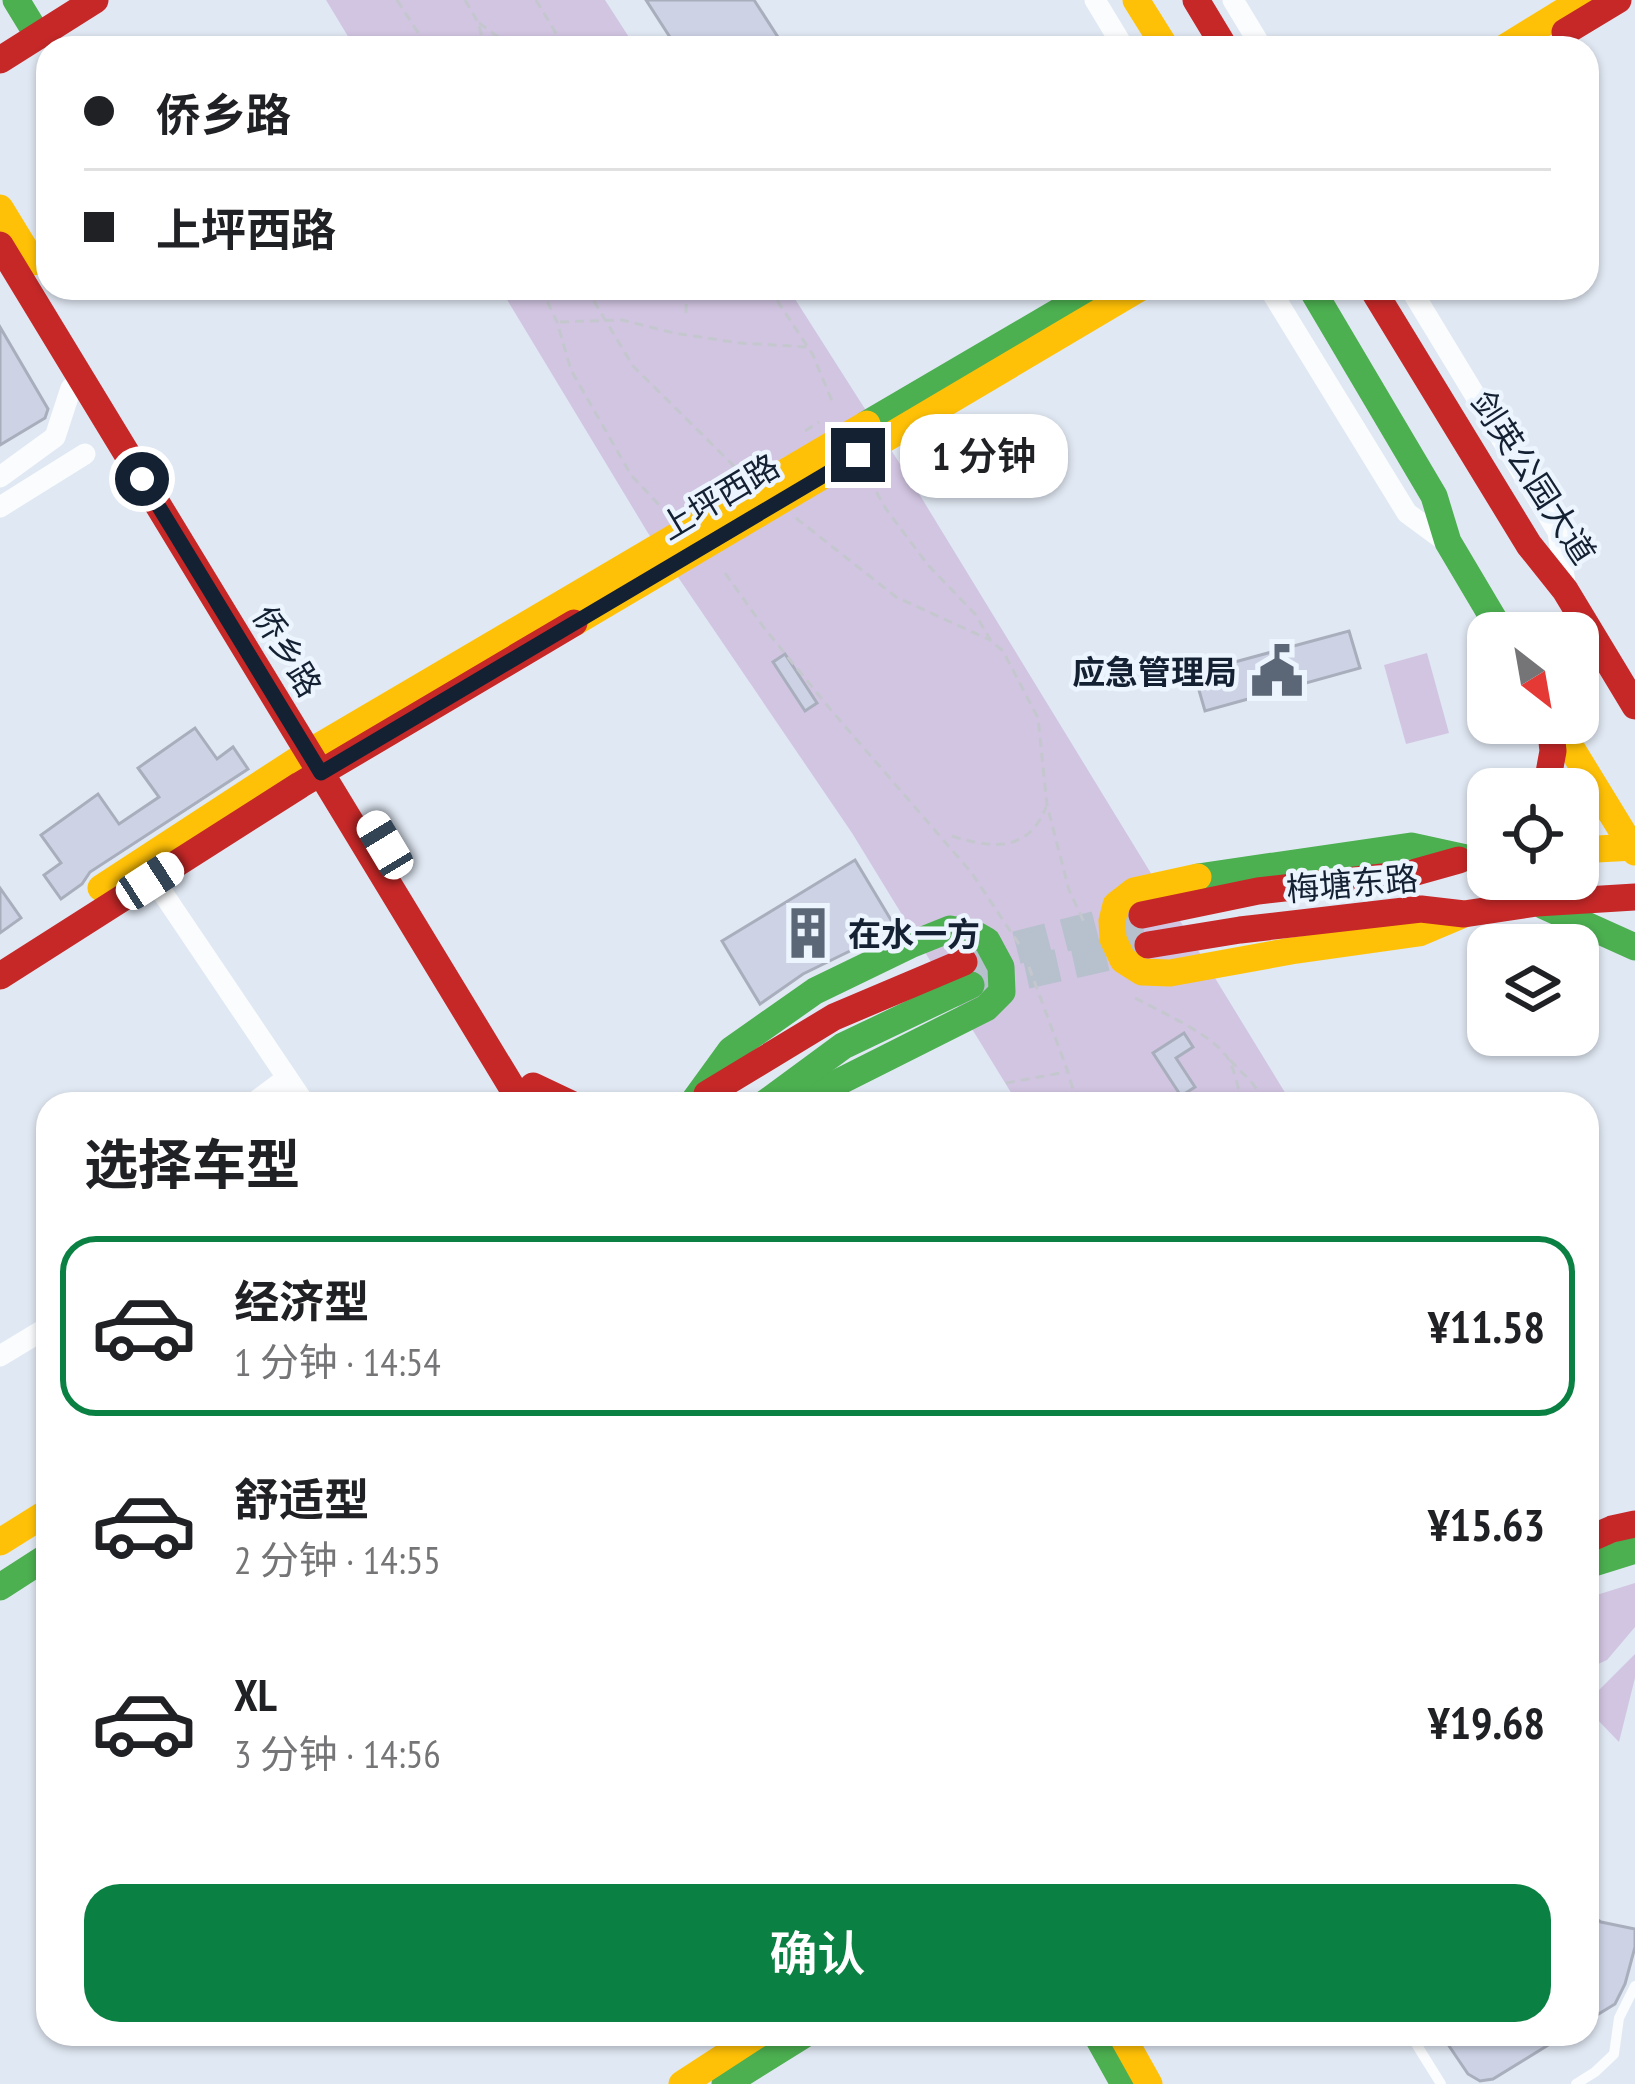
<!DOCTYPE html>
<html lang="zh">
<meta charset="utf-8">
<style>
:root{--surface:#fff;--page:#f2f2f2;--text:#202124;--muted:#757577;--line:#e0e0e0;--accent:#0b8043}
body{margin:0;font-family:"PT Sans Narrow","Noto Sans SC",sans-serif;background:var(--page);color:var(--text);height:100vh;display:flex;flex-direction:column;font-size:45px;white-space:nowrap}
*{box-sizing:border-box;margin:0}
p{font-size:39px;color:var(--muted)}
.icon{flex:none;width:66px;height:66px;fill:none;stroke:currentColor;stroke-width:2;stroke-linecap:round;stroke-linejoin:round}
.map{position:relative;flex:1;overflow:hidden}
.details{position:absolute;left:36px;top:1092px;width:1563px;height:954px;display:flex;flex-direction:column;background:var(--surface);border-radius:36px;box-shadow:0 3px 9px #0004}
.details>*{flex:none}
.guide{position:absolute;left:36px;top:36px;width:1563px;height:264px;border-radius:36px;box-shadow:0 3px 9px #0004;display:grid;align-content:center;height:264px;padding:0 48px;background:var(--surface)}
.needle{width:78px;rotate:149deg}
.buttons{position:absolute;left:1467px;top:612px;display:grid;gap:24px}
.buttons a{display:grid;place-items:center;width:132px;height:132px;border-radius:24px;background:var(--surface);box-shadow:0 3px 9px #0004;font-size:60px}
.end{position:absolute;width:54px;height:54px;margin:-27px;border:15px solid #142133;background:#fff;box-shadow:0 0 0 6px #fff}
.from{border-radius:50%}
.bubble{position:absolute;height:84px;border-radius:36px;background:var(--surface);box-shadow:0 3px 9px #0004;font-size:39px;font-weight:600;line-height:84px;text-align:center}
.car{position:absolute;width:36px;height:72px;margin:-36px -18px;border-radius:15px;box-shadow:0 0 9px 3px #0007;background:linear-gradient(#fff 24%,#345 0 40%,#fff 0 76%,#345 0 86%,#fff 0)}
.guide b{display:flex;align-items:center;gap:42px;height:114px;font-size:45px}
.guide b+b{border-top:3px solid var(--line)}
.guide i{width:30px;height:30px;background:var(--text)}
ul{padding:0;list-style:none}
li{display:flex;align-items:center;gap:36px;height:180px;margin:0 24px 18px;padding:0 24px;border:6px solid transparent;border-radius:36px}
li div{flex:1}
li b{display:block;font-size:45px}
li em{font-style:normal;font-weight:600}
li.on{border-color:var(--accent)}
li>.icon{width:108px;height:108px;stroke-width:1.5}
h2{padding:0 48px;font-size:54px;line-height:144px}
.action{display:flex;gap:24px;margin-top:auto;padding:24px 48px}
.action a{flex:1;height:138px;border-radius:36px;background:var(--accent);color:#fff;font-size:48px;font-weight:600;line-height:138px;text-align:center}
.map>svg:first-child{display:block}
.green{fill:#d2c5e2}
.building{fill:#cdd3e5;stroke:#a9aebd;stroke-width:3}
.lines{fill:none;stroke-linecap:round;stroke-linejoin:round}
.primary-tunnel{stroke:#b7c0cd;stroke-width:33;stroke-dasharray:33 16;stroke-linecap:butt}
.path{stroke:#c4c8ce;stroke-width:3;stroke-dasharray:9 6;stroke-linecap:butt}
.lane{stroke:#fafcfd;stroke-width:10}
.street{stroke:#fafcfd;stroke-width:21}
.fast{stroke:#4caf50;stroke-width:27}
.slow{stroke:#ffc107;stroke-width:27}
.jam{stroke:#c62828;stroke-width:27}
.route{stroke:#142133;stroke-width:15}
.labels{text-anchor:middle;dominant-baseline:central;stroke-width:9;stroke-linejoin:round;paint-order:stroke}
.street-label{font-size:33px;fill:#142133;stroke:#ecf4fe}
.poi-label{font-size:33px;font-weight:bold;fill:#142133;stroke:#ecf4fe;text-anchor:end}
</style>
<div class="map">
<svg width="1635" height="2084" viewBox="0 0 1635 2084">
<rect width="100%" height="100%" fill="#e0e8f3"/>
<g class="green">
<polygon points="326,0 605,0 636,48 355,48"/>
<polygon points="500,288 788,288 921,497 1292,1104 1018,1104 852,833 648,533"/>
<polygon points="1427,653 1449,733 1406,744 1384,665"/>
<polygon points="1635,1583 1635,1627 1607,1660 1587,1669 1587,1598"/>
<polygon points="1635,1654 1635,1678 1619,1742 1594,1716 1594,1695"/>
</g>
<g class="building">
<polygon points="646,0 754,0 785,48 677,48"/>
<polygon points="0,327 48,409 45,418 0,445"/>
<polygon points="1349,631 1360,668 1205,711 1194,673"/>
<polygon points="785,654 817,703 805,711 773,662"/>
<polygon points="195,728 217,759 233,747 248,769 90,872 82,884 61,899 44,875 61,863 41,835 98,794 119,824 159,797 138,768"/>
<polygon points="855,860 894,925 854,949 803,974 760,1004 722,941"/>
<polygon points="0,888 21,918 0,933"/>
<polygon points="1184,1033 1193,1047 1176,1058 1195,1087 1181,1096 1153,1053"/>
<polygon points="1587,1913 1601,1922 1635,1929 1635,1947 1625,1984 1615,2004 1587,2021"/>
<polygon points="1441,2034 1566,2034 1493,2079 1480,2081 1468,2074"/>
</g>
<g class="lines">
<g class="primary-tunnel">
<polyline points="969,960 1140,916"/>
<polyline points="978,983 1145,946"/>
</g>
<g class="path">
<polyline points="397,0 428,48"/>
<polyline points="465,0 478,22 485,48"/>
<polyline points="536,0 565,48"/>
<polyline points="479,23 513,48"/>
<polyline points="541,288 557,322 571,370 631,475 663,509"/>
<polyline points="586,288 633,366 738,470"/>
<polyline points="769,288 813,355 832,401"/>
<polyline points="686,313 687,288"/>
<polyline points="560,322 622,320 674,333 740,343 808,347"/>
<polyline points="805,431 819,422"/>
<polyline points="869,479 886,509 928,565 976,615 991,641 1003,651 1038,718 1047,805 1069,890 1084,922"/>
<polyline points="796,518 896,597 990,640"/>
<polyline points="725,573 765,629 831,710 971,872 1021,947"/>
<path d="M952,836C992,849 1029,852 1046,807"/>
<polyline points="1029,967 1068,1072 1077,1104"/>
<path d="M1135,998C1159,1011 1213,1035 1227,1057C1235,1069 1238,1090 1243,1104"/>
<polyline points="1230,1060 1253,1084 1267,1104"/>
<polyline points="1006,1083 1066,1072"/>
</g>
<g class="lane">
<polyline points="1410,2034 1441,2084"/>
<polyline points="1576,2084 1595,2072 1614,2054 1619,2018 1635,1986"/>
</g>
<g class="street">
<polyline points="1095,0 1124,48"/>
<polyline points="1233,0 1262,48"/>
<polyline points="1269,288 1407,513 1445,541"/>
<polyline points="1410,288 1558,532 1565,583"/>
<polyline points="0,477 55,437 71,388"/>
<polyline points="0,507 85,454"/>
<polyline points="156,883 305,1104"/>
<polyline points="252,1104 287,1078"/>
<polyline points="0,1356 48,1327"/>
</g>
<g class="fast">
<polyline points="16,0 38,36"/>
<polyline points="1311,288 1434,496 1448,542 1502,633"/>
<polyline points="867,424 1099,288"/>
<polyline points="1198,877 1411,846 1466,858"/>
<polyline points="1544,906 1635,947"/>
<polyline points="694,1101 731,1050 815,991 910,945 950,929 973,933 987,941 1001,967 1002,992 986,1008 795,1104"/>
<polyline points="764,1104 843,1046 971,985"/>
<polyline points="1587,1565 1635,1550"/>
<polyline points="0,1587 48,1556"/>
<polyline points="1096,2034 1124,2084"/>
<polyline points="725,2084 805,2034"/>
</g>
<g class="slow">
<polyline points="1136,0 1166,48"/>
<polyline points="1504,48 1582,0"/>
<polyline points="0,208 33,262"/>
<polyline points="574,623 1140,288"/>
<polyline points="1556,723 1635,852"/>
<polyline points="1578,850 1635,847"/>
<polyline points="1198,877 1134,891 1116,905 1112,921 1113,939 1123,960 1142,972 1170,973 1291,951 1419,933 1464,914"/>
<polyline points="101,888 308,753 867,424"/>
<polyline points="0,1542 48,1512"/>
<polyline points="1121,2034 1149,2084"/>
<polyline points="682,2084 759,2034"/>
</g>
<g class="jam">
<polyline points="1196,0 1225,48"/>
<polyline points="1565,32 1618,0"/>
<polyline points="0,60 95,0"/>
<polyline points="0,245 516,1094"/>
<polyline points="1372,288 1529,545 1565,590 1635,706"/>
<polyline points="1546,789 1553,751 1550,723"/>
<polyline points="1142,915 1258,891 1409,874 1459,860"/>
<polyline points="1148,945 1240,930 1421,909 1464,914 1537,903 1635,897"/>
<polyline points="0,976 300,785 574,623"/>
<polyline points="533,1086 571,1104"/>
<polyline points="707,1094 834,1017 964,962"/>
<polyline points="1587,1540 1612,1529 1635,1524"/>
</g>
</g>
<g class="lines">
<polyline class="route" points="142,479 321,773 858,455"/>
</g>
<defs>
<g id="civic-bare" transform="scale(4.14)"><path d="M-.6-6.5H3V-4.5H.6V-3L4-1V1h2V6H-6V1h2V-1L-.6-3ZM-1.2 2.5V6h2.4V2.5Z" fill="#5b6776" stroke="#ecf4fe" stroke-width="2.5" paint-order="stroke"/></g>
<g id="building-bare" transform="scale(4.14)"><path d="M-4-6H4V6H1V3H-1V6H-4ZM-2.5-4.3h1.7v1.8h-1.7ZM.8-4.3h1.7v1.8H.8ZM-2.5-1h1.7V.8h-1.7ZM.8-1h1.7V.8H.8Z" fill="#5b6776" stroke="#ecf4fe" stroke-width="2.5" paint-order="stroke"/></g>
</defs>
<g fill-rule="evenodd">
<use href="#civic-bare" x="1277" y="671"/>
<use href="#building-bare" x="808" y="933"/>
</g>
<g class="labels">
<g class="street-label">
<text transform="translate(1534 477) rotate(57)">剑英公园大道</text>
<text transform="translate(719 496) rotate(-31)">上坪西路</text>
<text transform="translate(288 651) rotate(59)">侨乡路</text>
<text transform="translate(1352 883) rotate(-5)">梅塘东路</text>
</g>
<g class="poi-label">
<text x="1237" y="671">应急管理局</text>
<text x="848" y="933" text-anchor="start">在水一方</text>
</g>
</g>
</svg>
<div class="buttons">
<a><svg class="needle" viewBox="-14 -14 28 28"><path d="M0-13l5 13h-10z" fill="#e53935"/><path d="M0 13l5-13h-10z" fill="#757577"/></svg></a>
<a><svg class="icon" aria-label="locate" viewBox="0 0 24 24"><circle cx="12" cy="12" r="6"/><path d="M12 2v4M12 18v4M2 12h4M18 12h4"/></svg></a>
<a><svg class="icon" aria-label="layers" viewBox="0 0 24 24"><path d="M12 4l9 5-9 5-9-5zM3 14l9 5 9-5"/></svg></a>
</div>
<i class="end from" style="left:142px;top:479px"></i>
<i class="end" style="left:858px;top:455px"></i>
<div class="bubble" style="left:900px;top:414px;width:168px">1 分钟</div>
<i class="car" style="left:385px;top:845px;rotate:329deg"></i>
<i class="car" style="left:150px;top:881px;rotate:57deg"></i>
<div class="guide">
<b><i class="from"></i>侨乡路</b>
<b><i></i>上坪西路</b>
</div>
<section class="details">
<h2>选择车型</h2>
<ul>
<li class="on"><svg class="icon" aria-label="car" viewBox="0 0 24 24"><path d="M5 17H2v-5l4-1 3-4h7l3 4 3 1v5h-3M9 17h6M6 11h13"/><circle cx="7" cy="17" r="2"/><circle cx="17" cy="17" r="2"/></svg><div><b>经济型</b><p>1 分钟 · 14:54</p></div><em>¥11.58</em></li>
<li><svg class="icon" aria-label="car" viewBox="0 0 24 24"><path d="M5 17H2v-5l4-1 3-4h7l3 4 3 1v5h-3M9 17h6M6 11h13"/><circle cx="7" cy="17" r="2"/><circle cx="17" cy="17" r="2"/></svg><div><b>舒适型</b><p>2 分钟 · 14:55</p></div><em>¥15.63</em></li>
<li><svg class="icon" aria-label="car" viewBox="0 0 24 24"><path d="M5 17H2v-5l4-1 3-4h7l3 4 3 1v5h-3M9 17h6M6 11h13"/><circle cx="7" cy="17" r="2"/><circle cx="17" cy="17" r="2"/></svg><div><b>XL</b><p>3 分钟 · 14:56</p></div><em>¥19.68</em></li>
</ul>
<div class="action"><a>确认</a></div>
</section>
</div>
